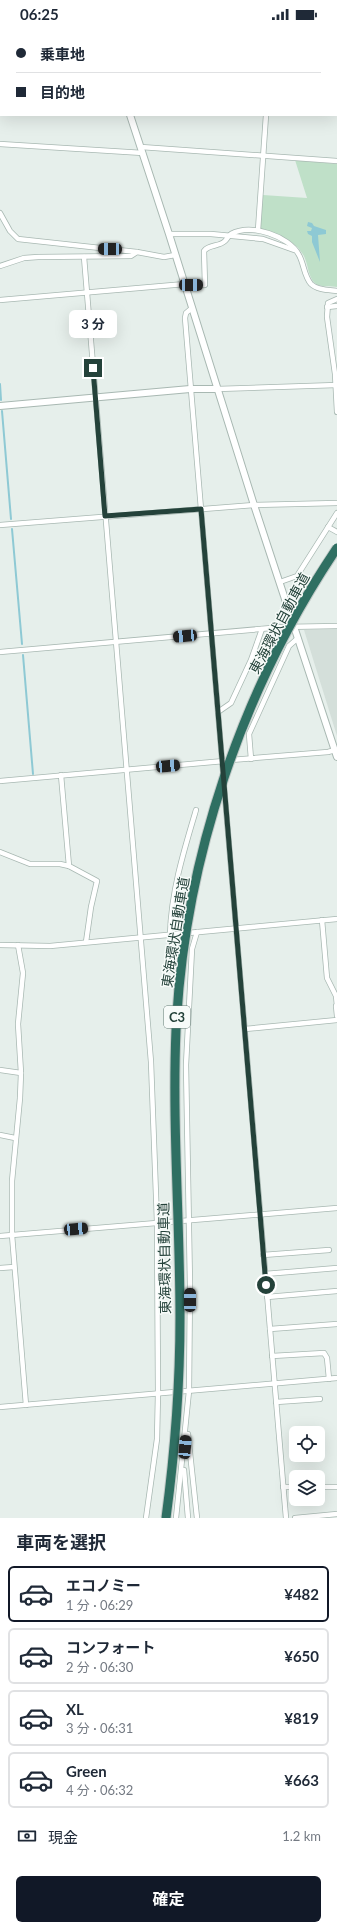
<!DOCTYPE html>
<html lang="ja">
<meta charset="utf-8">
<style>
:root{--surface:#fff;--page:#f2f2f3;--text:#1f2937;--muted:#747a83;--line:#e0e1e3;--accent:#111827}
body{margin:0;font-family:Lato,"Noto Sans JP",sans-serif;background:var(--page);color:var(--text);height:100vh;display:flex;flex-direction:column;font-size:15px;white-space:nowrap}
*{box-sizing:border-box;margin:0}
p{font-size:13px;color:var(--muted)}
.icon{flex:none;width:22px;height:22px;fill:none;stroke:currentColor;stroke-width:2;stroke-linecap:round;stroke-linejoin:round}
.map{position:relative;height:1490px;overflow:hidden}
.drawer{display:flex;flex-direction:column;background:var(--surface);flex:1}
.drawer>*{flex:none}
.guide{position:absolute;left:0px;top:0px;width:337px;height:88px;box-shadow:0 4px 16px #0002;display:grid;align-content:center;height:88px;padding:0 16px;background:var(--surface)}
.buttons{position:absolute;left:289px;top:1398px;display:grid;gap:8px}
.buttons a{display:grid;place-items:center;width:36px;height:36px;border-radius:6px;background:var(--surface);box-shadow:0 4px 16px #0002;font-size:20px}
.end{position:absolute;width:18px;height:18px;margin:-9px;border:5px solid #24423a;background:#fff;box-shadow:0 0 0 2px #fff}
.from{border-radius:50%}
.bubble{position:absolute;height:28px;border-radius:6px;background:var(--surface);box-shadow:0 4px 16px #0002;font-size:13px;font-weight:700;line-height:28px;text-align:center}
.car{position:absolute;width:12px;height:24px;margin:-12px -6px;border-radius:5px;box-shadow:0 0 3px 1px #0007;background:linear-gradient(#222 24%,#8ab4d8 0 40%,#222 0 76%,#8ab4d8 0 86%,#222 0)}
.guide b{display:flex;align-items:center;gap:14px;height:38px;font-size:15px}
.guide b+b{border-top:1px solid var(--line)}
.guide i{width:10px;height:10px;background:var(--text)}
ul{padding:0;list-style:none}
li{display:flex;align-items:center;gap:12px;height:56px;margin:0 8px 6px;padding:0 8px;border:2px solid var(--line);border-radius:6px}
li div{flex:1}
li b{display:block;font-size:15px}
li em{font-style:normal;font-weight:700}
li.current{border-color:var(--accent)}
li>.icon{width:36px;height:36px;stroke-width:1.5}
h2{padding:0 16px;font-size:18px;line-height:48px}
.pay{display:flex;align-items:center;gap:10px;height:44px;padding:0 16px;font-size:15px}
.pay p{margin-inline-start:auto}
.action{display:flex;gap:8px;margin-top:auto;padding:8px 16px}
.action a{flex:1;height:46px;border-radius:6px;background:var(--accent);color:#fff;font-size:16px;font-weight:700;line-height:46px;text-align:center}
.status{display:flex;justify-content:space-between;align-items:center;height:28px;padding:0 20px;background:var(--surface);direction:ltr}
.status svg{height:11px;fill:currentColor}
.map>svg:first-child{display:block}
.built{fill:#d4dfda}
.green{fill:#bfe0c8}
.water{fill:#8ec9d4}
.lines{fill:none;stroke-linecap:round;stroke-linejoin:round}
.stream{stroke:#8ec9d4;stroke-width:2}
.river{stroke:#8ec9d4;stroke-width:11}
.minor-casing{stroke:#a8b8b2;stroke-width:6}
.tertiary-casing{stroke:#a8b8b2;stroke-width:8}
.minor{stroke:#fff;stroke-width:4.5}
.tertiary{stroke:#fff;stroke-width:6}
.motorway-bridge-casing{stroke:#c2cac8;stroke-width:11;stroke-linecap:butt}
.motorway-bridge{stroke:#2f6f62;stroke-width:9}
.route{stroke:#24423a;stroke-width:5}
.labels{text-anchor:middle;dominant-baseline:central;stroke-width:3;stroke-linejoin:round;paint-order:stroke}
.shield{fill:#f7fbf9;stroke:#637a73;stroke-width:1}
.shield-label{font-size:13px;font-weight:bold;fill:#24423a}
.street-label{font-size:14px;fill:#24423a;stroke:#f7fbf9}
</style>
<div class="status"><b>06:25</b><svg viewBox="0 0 49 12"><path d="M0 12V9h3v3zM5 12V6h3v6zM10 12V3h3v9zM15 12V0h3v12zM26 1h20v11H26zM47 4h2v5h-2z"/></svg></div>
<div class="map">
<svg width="337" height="1490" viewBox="0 0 337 1490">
<rect width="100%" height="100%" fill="#e6efeb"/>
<polygon class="built" points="337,601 337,708 304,602"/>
<path class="green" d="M295,132L337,136V259C332,258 323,259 318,257C307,252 309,234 302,225C293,211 275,205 260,201L263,167L307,170Z"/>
<polygon class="water" points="308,194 312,195 314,198 326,202 326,206 318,207 320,234 312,214 312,208 308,206 307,203 311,203 312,200 307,198"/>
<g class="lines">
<g class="stream">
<polyline points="115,0 117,1"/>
<polyline points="0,19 1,20"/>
<polyline points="0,356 1,372"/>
<polyline points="2,383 11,491"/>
<polyline points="12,501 22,616"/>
<polyline points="23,627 33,746"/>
</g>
<g class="river">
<polyline points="299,0 301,1"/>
<polyline points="194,1 196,0"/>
<polyline points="336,29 337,31"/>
</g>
<g class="minor-casing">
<g id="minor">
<polyline points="30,0 31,0"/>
<polyline points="61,0 61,1"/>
<polyline points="157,0 157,1"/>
<polyline points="313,0 314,1"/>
<polyline points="271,1 271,0"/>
<polyline points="336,19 337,20"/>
<polyline points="0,46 1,46"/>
<polyline points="336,76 337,76"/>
<polyline points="0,116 143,125"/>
<polyline points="141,119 337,133"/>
<polyline points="0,185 10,203 18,211 137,224"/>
<polyline points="258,202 266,87"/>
<polyline points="169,206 211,206 263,211 294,222"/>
<polyline points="84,229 151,1034 157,1194 158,1365 157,1411 146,1490"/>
<polyline points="0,238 24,230 38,229 131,228 137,224 164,229 175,227"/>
<path d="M185,258L205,257L204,223C209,216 219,219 225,213C228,210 228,208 231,206C251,195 289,208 299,227C304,236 304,248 311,256C317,262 329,262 337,263"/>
<polyline points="337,271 328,275 327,289 335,346 337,384"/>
<polyline points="0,272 185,256"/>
<polyline points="327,279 337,278"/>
<polyline points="192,280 186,285 185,290 223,744"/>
<polyline points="217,361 337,357"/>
<polyline points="0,497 254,477 337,475"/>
<polyline points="328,499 337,504"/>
<polyline points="280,554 297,548 337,485"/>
<polyline points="0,624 283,599 337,598"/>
<polyline points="218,684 231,675 251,632 262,601"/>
<polyline points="251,731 249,706 289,618 298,610"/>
<polyline points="231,732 328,724 335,722"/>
<polyline points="61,747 69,838 97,853 91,879 86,914"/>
<polyline points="0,753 224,733"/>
<polyline points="224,757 286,1490"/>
<polyline points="0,824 30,836 60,836 69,838"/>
<polyline points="322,892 327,950 336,968 337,978"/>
<path d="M170,907C171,864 184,822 196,782"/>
<polyline points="0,917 50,918 337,891"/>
<polyline points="18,917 23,945 18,996 21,1045 20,1070 12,1153 12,1207 26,1377"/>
<polyline points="336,978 337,988"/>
<polyline points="245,1001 337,992"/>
<polyline points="0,1042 21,1045"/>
<polyline points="0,1107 15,1110"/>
<polyline points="0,1208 337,1180"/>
<polyline points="263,1227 329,1222"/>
<polyline points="0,1240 14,1239"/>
<polyline points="265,1246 337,1240"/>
<polyline points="267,1269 337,1263"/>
<polyline points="270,1301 337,1296"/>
<polyline points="272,1328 324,1325 327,1330 329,1351"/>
<polyline points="276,1374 320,1371"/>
<polyline points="0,1379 337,1350"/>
<polyline points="188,1406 197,1490"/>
<polyline points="184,1442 188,1490"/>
<polyline points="283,1459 296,1459"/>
<polyline points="318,1459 337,1459"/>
<polyline points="176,1490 189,1363 190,1257 186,1037 192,921 197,904"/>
<polyline points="295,1490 337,1486"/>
</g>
</g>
<g class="tertiary-casing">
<g id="tertiary">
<polyline points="102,0 103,1"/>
<polyline points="130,87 169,206 254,477 337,729"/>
<polyline points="0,378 190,361 217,361"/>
</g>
</g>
<use href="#minor" class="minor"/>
<use href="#tertiary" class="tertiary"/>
<g class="motorway-bridge-casing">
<path id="motorway-bridge" d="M166,1490C175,1423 180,1357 180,1289C180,1193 172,1098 176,1002C184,832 242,661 337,520"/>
</g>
<use href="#motorway-bridge" class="motorway-bridge"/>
</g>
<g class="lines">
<polyline class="route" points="93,340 105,488 201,481 266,1257"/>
</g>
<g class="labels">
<rect class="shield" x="164" y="978" width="26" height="22" rx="3"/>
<g class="shield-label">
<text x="177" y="989">C3</text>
</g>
<g class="street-label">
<text transform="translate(279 595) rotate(-62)">東海環状自動車道</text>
<text transform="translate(175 904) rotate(-81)">東海環状自動車道</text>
<text transform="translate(164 1230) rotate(-91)">東海環状自動車道</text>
</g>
</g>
</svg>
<div class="buttons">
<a><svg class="icon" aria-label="locate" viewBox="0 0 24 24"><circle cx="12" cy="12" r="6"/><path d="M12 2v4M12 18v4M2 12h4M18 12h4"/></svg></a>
<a><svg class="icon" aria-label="layers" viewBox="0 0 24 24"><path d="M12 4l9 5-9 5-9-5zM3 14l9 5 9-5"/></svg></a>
</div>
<i class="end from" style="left:266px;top:1257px"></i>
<i class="end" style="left:93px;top:340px"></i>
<div class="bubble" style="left:69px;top:282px;width:48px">3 分</div>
<i class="car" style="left:110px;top:221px;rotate:271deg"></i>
<i class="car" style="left:191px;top:257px;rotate:90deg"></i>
<i class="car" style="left:185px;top:608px;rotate:265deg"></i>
<i class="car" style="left:168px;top:738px;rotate:85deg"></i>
<i class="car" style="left:76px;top:1201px;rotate:85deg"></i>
<i class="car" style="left:190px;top:1272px;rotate:0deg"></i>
<i class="car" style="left:185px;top:1419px;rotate:5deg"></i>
<div class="guide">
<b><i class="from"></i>乗車地</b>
<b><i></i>目的地</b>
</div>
</div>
<section class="drawer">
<h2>車両を選択</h2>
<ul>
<li class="current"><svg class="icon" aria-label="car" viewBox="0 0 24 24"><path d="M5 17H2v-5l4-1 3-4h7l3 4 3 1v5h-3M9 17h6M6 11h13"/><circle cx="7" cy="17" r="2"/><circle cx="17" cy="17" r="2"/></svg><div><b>エコノミー</b><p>1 分 · 06:29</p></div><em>¥482</em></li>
<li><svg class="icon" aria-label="car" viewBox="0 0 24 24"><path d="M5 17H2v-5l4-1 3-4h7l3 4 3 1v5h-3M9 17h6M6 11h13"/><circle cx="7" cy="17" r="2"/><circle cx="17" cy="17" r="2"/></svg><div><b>コンフォート</b><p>2 分 · 06:30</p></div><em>¥650</em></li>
<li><svg class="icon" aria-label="car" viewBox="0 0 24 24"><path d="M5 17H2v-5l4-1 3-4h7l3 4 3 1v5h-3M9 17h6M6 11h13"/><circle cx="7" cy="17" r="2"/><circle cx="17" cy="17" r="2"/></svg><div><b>XL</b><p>3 分 · 06:31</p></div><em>¥819</em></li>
<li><svg class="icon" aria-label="car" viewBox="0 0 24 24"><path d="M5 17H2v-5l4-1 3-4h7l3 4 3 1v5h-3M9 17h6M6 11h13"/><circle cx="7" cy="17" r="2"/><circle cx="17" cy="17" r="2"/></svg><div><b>Green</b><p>4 分 · 06:32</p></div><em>¥663</em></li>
</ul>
<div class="pay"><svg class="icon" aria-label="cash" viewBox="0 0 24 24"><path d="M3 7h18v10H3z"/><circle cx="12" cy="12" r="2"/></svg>現金<p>1.2 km</p></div>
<div class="action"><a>確定</a></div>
</section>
